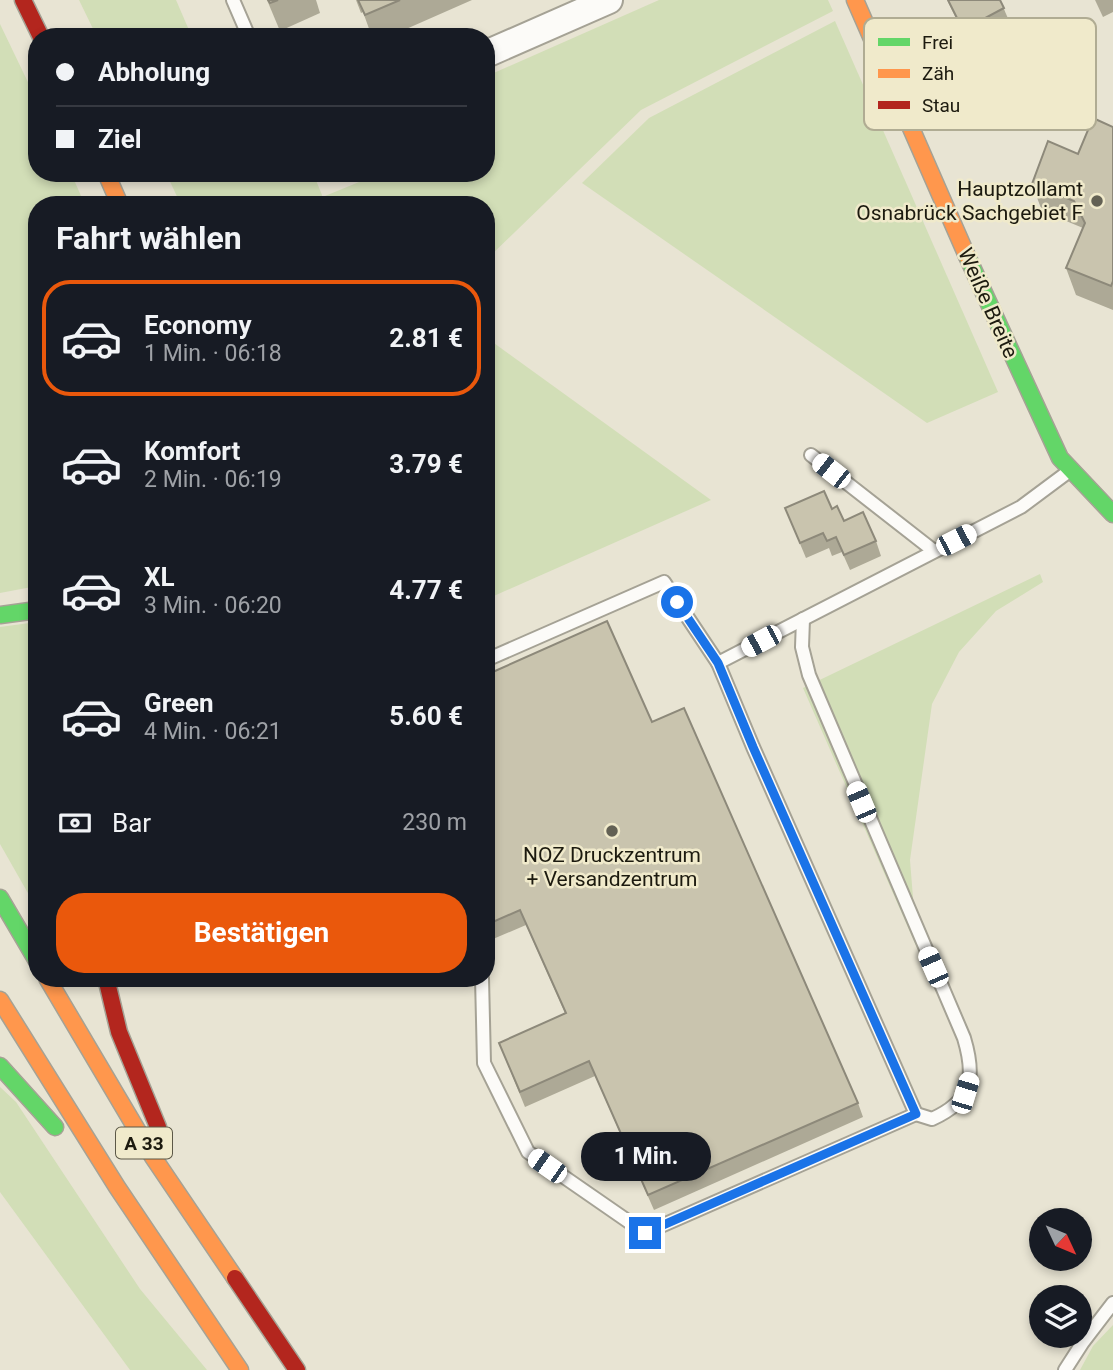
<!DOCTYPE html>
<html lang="de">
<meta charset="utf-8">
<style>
:root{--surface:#171b24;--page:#242831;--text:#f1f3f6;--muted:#9ea1a6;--line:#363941;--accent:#ea580c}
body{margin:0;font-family:Roboto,sans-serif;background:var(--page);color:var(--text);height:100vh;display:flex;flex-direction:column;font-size:26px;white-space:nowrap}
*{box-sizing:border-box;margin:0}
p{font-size:23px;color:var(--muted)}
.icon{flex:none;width:38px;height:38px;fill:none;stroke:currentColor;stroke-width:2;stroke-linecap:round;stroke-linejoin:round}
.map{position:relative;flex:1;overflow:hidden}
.drawer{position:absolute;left:28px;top:196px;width:467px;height:791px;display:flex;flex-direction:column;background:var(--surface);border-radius:28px;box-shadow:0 4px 10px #0003}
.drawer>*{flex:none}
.guide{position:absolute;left:28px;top:28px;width:467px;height:154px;border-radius:28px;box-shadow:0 4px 10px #0003;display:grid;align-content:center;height:154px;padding:0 28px;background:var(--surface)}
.needle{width:46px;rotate:134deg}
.fabs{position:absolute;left:1029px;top:1208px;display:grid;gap:14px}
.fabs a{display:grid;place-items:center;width:63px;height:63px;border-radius:50%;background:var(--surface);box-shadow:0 4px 10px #0003;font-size:35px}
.end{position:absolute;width:32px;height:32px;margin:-16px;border:9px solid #1a73e8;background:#fff;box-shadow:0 0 0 4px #fff}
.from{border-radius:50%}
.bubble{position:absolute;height:49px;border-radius:24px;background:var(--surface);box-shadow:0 4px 10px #0003;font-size:23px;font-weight:700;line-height:49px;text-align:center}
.car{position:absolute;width:21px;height:42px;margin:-21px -10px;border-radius:9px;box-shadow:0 0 5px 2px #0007;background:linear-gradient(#fff 24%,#345 0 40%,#fff 0 76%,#345 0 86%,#fff 0)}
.guide b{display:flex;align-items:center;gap:24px;height:66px;font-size:26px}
.guide b+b{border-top:2px solid var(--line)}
.guide i{width:18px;height:18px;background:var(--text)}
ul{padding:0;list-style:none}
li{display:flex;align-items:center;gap:21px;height:116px;margin:0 14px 10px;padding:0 14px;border:4px solid transparent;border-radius:28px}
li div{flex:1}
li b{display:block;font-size:26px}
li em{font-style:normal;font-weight:700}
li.on{border-color:var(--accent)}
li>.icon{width:63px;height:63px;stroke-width:1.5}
h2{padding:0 28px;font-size:32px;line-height:84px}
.pay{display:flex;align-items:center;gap:18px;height:77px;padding:0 28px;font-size:26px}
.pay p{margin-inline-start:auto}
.primary-button{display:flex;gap:14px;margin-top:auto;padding:14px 28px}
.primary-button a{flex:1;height:80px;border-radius:28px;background:var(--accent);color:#fff;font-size:28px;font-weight:700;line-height:80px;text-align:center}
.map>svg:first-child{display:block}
.green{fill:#d2deb7}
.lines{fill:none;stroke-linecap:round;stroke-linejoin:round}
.lane-casing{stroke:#a5a295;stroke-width:16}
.street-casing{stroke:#a5a295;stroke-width:30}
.fast-casing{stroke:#a5a295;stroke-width:19}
.slow-casing{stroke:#a5a295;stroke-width:19}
.jam-casing{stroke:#a5a295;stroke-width:19}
.lane{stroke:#fcfbf8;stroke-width:12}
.street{stroke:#fcfbf8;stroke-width:26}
.fast{stroke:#63d668;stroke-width:16}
.slow{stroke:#ff974d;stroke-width:16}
.jam{stroke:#b3261e;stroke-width:16}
.wall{fill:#ada996}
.building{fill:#c9c4ae;stroke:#8d897a;stroke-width:2}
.route{stroke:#1a73e8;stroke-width:9}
.poi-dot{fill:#636154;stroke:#f0eacb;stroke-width:2.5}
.labels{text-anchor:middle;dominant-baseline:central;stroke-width:5;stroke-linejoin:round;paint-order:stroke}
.shield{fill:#f0eacb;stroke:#5c5847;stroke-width:2}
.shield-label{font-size:19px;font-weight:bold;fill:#1c1a0f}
.poi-label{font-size:21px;fill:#1c1a0f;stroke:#f0eacb;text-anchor:end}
.street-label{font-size:21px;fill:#1c1a0f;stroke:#f0eacb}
.key{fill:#f0eacb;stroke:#b0ac93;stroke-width:2}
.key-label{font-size:19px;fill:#1c1a0f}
</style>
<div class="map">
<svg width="1113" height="1370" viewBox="0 0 1113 1370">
<rect width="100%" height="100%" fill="#e8e4d3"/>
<g class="green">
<polygon points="79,0 176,0 192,37 97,37"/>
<polygon points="659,0 828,0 833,11 641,110 487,259 486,205 323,205 325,196 381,173 486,173 487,76"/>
<polygon points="835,21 998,392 927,423 582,183 649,118"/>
<polygon points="0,24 37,101 37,173 71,173 85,205 37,205 37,586 0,593"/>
<polygon points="166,173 313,173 322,195 320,205 181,205"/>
<polygon points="486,338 487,338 711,500 487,599"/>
<polygon points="1040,574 1043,582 996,611 959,652 932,704 910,860 917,948 803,688"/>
<polygon points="37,622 37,909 0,844 0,627"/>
<polygon points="0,1087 16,1102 140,1289 207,1370 130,1370 0,1192"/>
<polygon points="1113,1325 1113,1370 1080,1370 1093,1346"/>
</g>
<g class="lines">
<g class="lane-casing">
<g id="lane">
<polyline points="233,0 249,37"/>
<polyline points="811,455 934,551"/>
<path d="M803,619L802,647L809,675L964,1038C976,1078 972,1101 932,1119L916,1114"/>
<polyline points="718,663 1021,507 1068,472"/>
<polyline points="482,978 484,1063 528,1152 645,1233 916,1114 753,747 718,663 664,582 486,660"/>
<polyline points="1065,1370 1083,1342 1113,1303"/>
</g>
</g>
<g class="street-casing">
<polyline id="street" points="486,54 609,0"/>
</g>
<g class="fast-casing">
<g id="fast">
<polyline points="967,256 1060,458 1113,514"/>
<polyline points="0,615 37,610"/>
<polyline points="0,898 37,961"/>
<polyline points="0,1066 55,1127"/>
</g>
</g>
<g class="slow-casing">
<g id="slow">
<polyline points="855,0 967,256"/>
<polyline points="106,173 120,205"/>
<polyline points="47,978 153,1157 235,1278"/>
<polyline points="0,1000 117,1187 240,1370"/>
</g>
</g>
<g class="jam-casing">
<g id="jam">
<polyline points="23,0 41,37"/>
<polyline points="106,978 119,1032 158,1127"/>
<polyline points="235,1278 297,1370"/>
</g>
</g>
<use href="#lane" class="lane"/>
<use href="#street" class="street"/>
<use href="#fast" class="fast"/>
<use href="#slow" class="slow"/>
<use href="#jam" class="jam"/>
</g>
<g class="wall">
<polygon points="267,0 316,0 320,13 280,31"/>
<polygon points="356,0 472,0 388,37 372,37 363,12 361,13"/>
<polygon points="947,0 1000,0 1010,23 969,45"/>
<polygon points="1095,0 1113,0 1113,12 1103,17"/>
<polygon points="1113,127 1113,310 1076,295 1066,268 1083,228 1042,211 1032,184 1078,154"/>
<polygon points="785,508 832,509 844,521 876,541 881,556 850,570 842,552 832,556 829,548 806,558"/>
<polygon points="486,675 652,722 858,1103 863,1117 654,1210 595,1076 525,1107 499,1043 565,1013 526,925 486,942"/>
</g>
<g class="building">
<polygon points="268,0 278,0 270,3"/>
<polygon points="358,0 400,0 365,15"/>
<polygon points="948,0 1000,0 1004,8 963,30"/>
<polygon points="1093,118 1113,127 1113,281 1111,286 1066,268 1085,223 1074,201 1032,184 1048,141 1078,154"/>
<polygon points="824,491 832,509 837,506 844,521 863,512 876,541 844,555 836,537 827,541 823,533 800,543 785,508"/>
<polygon points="607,621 652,722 684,708 858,1103 648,1195 589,1061 520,1092 499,1043 566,1013 520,910 486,925 486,675"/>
</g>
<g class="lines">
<polyline class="route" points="645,1233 916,1114 753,747 718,663 677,602"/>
</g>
<g class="poi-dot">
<circle cx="1097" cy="201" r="7"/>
<circle cx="612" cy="831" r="7"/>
</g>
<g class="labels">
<rect class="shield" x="116" y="1127.5" width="56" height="31" rx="5"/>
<g class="shield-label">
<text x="144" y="1143">A 33</text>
</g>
<g class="poi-label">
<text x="1083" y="189">Hauptzollamt<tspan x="1083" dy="24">Osnabrück Sachgebiet F</tspan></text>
<text x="612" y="855" text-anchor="middle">NOZ Druckzentrum<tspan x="612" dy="24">+ Versandzentrum</tspan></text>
</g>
<g class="street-label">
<text transform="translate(988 303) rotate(66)">Weiße Breite</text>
</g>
</g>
<rect x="864" y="18" width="232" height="112" rx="10" class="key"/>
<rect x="878" y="38" width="32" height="8" fill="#63d668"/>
<rect x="878" y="69" width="32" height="9" fill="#ff974d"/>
<rect x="878" y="101" width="32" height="8" fill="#b3261e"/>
<g class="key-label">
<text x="922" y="49">Frei</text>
<text x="922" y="80">Zäh</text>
<text x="922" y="112">Stau</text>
</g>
</svg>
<div class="fabs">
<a><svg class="needle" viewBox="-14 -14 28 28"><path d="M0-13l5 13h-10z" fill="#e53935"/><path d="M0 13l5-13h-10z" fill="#9ea1a6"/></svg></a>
<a><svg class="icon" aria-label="layers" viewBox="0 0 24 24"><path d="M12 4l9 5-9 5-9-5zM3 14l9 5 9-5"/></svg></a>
</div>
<i class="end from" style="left:677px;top:602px"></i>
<i class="end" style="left:645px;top:1233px"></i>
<div class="bubble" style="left:581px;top:1132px;width:130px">1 Min.</div>
<i class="car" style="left:831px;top:471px;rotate:308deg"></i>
<i class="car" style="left:956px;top:540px;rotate:63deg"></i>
<i class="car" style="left:761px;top:641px;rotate:242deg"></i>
<i class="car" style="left:861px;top:802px;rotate:337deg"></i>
<i class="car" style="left:933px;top:967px;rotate:336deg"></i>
<i class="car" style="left:965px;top:1093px;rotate:17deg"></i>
<i class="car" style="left:547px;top:1166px;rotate:305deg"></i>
<div class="guide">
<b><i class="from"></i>Abholung</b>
<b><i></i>Ziel</b>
</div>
<section class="drawer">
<h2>Fahrt wählen</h2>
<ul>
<li class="on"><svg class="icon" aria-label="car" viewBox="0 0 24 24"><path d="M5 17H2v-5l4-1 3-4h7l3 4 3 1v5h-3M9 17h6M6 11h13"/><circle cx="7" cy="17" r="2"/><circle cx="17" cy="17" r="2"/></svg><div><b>Economy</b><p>1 Min. · 06:18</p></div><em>2.81 €</em></li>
<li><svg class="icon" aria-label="car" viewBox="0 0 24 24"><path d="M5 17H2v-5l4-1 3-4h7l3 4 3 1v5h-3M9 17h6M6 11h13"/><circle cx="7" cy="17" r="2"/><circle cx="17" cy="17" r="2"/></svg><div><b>Komfort</b><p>2 Min. · 06:19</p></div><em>3.79 €</em></li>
<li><svg class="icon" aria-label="car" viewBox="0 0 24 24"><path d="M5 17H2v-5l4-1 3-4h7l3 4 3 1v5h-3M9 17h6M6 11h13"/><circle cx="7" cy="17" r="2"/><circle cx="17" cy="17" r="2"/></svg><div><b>XL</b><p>3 Min. · 06:20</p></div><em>4.77 €</em></li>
<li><svg class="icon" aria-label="car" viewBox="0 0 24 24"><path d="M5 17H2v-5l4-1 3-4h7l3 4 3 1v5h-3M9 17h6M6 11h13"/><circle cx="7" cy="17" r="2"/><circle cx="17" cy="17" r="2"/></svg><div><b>Green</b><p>4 Min. · 06:21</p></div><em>5.60 €</em></li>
</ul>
<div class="pay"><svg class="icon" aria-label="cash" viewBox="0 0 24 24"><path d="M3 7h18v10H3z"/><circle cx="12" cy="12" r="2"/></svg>Bar<p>230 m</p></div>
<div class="primary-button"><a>Bestätigen</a></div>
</section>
</div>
